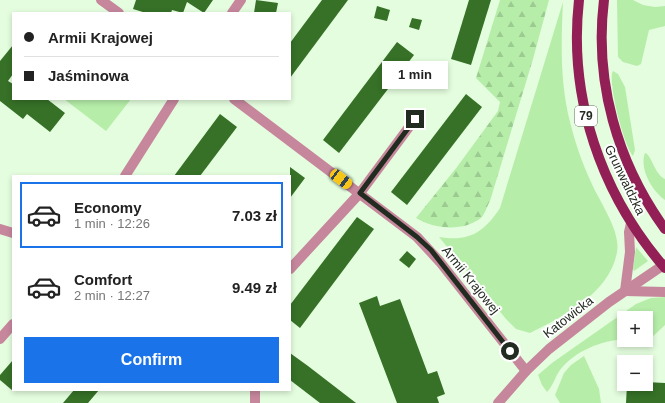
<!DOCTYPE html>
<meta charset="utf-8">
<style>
:root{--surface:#fff;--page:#f6f6f6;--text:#222;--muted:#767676;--line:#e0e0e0;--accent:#1a73e8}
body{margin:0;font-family:Arial,sans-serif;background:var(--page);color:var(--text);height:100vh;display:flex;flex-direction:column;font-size:15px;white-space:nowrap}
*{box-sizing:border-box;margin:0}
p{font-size:13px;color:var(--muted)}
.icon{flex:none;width:22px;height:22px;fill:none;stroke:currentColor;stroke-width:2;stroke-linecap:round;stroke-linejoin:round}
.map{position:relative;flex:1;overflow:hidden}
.details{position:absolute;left:12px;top:175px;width:279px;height:216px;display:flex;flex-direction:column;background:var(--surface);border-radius:0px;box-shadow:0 2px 6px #0003}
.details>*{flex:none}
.banner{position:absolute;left:12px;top:12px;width:279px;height:88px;border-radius:0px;box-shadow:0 2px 6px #0003;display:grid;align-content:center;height:88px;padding:0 12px;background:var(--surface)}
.fabs{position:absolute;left:617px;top:311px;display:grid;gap:8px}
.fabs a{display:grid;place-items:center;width:36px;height:36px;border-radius:0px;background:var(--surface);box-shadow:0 2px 6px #0003;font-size:20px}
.end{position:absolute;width:18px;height:18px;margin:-9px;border:5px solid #222b20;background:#fff;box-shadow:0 0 0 2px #fff}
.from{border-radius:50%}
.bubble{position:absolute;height:28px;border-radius:0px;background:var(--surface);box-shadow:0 2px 6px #0003;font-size:13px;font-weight:600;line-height:28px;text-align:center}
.car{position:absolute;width:12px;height:24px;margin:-12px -6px;border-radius:5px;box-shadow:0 0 3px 1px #0007;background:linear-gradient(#f5c518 24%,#345 0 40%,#f5c518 0 76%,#345 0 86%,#f5c518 0)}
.banner b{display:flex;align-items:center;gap:14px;height:38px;font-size:15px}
.banner b+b{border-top:1px solid var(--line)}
.banner i{width:10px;height:10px;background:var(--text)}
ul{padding:7px 0 0;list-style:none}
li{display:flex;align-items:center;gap:12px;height:66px;margin:0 8px 6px;padding:0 4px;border:2px solid transparent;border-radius:0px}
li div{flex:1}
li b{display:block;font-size:15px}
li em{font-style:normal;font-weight:600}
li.current{border-color:var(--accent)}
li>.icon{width:36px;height:36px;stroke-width:1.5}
.primary-button{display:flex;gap:8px;margin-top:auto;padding:8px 12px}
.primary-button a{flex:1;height:46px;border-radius:0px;background:var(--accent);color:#fff;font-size:16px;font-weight:600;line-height:46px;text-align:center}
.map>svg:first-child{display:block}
.green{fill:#b6eda9}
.forest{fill:url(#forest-firs)}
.building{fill:#367127}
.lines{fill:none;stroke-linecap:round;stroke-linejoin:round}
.minor{stroke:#c6879d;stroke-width:10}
.tertiary{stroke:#c6879d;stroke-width:10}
.primary{stroke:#922056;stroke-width:10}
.route{stroke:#222b20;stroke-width:5}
.labels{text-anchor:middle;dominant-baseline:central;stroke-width:4;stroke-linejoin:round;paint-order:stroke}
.shield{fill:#fff;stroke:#646b63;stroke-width:1}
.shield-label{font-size:12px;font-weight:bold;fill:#222b20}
.street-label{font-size:13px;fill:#222b20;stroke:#fff}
</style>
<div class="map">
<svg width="665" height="403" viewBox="0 0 665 403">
<defs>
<pattern id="forest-firs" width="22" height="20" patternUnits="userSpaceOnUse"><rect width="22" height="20" fill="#b6eda9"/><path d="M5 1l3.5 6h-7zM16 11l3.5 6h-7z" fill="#9ccb91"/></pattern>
</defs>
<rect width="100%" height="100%" fill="#e4fdde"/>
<g class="green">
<polygon points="617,0 633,0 643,5 655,7 665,6 665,26 649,30 641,64 637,66 623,62 618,57"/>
<path d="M563,2C561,42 560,83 570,122C575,142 582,163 591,182C599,201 621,231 617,252C610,293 564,316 530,333L516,329L506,319L439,237C470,242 484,232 500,208Z"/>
<path d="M613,71L618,74L625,87L635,150L633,156C624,147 607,80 613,71Z"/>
<polygon points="64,99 131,99 106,131"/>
<path d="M645,153C652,155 654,174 665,179V200C652,191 639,168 645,153Z"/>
<polygon points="636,247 648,261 634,271 633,269"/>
<path d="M665,297V325L650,339H646V318H624V339C600,341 575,351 560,370C555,377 553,386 547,392L542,385L538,375L552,363L636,304L651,298Z"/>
<polygon points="584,356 599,389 601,403 560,403 555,395 564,373 571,365"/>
</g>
<path class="forest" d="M500,0H549L533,59L490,201C487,206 485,214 481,218C463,232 434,229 416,218L457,167L498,111L500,102L476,78Z"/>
<g class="building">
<polygon points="136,0 213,0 204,13 187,2 183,13 172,10 171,13 146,13 133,9"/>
<polygon points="256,0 278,3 276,13 254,13"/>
<polygon points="322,0 348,0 290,78 290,43"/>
<polygon points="469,0 491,0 471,65 451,59"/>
<polygon points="377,6 390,10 387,21 374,18"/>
<polygon points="412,18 422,20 419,30 409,27"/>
<polygon points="397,42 414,55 339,153 323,140"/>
<polygon points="13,45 13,74 8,81 13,84 13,99 47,99 65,113 50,132 27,114 23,119 0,101 0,61"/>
<polygon points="466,94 482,107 407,205 391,192"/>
<polygon points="220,114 237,127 200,176 174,176"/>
<polygon points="290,167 305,178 290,198"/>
<polygon points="357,217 374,229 300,328 290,320 290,305"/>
<polygon points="407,251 416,259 409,268 399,260"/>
<polygon points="377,296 380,306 400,299 428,374 437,371 445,394 437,397 439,403 397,403 359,303"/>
<polygon points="290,353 308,366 356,403 320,403 290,380"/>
<polygon points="13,360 13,391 0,380 0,375"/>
<polygon points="646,382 665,383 665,403 626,403 627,384 646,384"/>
<polygon points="74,390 99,390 88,403 63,403"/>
</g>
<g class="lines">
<g class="minor">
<polyline points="232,13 241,0"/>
<polyline points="0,229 13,233"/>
<polyline points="290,269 360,193 415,119"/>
<polyline points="255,390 255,403"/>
</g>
<g class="tertiary">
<polyline points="101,0 119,13"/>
<polyline points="234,99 417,237 440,262 526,371"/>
<polyline points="125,176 174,99"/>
<polyline points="625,291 630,252 629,232 631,223"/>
<polyline points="625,291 665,292"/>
<polyline points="0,339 13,324"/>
<polyline points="498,403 526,371 549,349 609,302 665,264"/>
</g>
<g class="primary">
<path d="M579,0C568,98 601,194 665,268"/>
<path d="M604,0C594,81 617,163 665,229"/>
</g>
</g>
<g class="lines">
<polyline class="route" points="415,119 360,193 417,237 431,250 510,351"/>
</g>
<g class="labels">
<rect class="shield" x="575" y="106" width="22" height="20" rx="3"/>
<g class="shield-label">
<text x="586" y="116">79</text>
</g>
<g class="street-label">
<text transform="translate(625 180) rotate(64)">Grunwaldzka</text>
<text transform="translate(471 280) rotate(51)">Armii Krajowej</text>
<text transform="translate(568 317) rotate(-38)">Katowicka</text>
</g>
</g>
</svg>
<div class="fabs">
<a>+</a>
<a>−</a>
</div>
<i class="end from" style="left:510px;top:351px"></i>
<i class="end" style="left:415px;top:119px"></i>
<div class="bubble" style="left:382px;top:61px;width:66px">1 min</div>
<i class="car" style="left:341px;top:179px;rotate:127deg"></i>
<div class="banner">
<b><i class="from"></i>Armii Krajowej</b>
<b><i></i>Jaśminowa</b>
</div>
<section class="details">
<ul>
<li class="current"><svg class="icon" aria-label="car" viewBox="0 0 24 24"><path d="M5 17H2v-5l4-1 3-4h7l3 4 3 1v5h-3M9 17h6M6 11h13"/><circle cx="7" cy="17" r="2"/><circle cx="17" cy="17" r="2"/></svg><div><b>Economy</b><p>1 min · 12:26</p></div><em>7.03 zł</em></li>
<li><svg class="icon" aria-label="car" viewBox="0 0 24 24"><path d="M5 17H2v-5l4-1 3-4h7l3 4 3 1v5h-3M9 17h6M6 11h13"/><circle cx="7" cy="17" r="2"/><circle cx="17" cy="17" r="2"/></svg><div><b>Comfort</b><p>2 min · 12:27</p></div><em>9.49 zł</em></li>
</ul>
<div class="primary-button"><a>Confirm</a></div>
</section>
</div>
